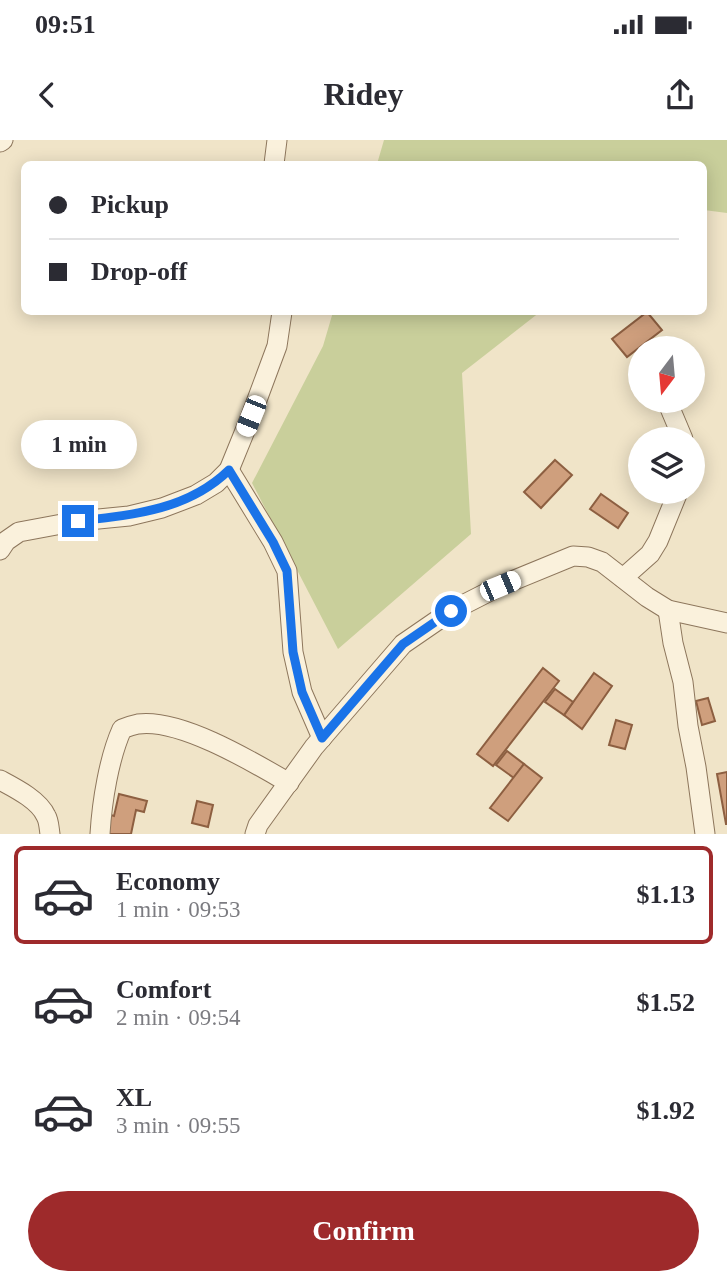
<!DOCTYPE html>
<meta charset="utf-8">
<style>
:root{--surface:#fff;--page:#f7f7f7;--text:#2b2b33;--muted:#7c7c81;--line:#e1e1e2;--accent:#9e2a2b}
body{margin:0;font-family:Georgia,serif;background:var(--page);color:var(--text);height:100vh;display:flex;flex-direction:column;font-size:26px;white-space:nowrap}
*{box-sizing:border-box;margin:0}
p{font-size:23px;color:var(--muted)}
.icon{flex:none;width:38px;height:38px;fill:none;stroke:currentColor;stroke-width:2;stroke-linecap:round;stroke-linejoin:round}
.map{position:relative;height:694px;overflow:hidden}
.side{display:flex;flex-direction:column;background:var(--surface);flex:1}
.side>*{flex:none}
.hud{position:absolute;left:21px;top:21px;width:686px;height:154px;border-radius:10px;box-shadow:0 4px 18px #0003;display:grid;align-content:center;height:154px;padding:0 28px;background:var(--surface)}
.needle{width:46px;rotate:196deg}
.buttons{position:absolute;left:628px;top:196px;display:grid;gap:14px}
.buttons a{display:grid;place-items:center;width:77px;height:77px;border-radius:50%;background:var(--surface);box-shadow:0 4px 18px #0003;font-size:35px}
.end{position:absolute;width:32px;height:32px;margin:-16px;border:9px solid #1a73e8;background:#fff;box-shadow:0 0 0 4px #fff}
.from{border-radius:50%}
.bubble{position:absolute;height:49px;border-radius:24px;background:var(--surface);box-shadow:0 4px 18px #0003;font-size:23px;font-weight:800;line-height:49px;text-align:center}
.car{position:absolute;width:21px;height:42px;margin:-21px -10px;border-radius:9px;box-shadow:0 0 5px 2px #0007;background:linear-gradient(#fff 24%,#345 0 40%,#fff 0 76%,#345 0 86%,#fff 0)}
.hud b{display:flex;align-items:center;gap:24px;height:66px;font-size:26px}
.hud b+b{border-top:2px solid var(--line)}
.hud i{width:18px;height:18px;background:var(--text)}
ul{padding:12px 0 0;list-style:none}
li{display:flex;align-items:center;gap:21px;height:98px;margin:0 14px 10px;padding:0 14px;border:4px solid transparent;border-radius:10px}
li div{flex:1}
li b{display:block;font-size:26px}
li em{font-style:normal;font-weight:800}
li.selected{border-color:var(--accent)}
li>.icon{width:63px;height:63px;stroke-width:1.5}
.cta{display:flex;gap:14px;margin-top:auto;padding:14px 28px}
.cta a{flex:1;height:80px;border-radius:42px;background:var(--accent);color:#fff;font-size:28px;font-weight:800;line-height:80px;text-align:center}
.status{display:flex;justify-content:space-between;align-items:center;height:49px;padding:0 35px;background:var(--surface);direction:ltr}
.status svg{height:19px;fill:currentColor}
header{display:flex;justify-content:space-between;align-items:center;height:91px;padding:0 28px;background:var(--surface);font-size:32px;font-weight:800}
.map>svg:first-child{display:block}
.green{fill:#c9cf9b}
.building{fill:#cf9f7d;stroke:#8d5f41;stroke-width:2}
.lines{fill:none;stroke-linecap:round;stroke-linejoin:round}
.minor-casing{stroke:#8d765c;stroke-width:21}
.minor{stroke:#faf1dc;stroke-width:19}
.route{stroke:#1a73e8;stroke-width:9}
</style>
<div class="status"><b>09:51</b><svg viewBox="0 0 49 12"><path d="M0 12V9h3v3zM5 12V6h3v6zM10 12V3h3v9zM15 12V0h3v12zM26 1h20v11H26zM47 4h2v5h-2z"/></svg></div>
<header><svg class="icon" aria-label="back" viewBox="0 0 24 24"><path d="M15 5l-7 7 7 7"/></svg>Ridey<svg class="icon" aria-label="share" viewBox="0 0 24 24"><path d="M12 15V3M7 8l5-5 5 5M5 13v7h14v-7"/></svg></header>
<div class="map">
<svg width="727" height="694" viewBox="0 0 727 694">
<rect width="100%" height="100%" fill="#f0e4c8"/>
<g class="green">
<polygon points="384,0 727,0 727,73 704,70 704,24 377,24"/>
<polygon points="333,172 540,172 462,233 471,394 338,509 252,343 323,206"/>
</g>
<g class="building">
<polygon points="647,172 662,190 627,217 612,199"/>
<polygon points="555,320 572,335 541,368 524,352"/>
<polygon points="601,354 628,373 618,388 590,369"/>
<polygon points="543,528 559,541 493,626 477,614"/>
<polygon points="594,533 612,546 582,589 564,575"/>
<polygon points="555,549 573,562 564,575 545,562"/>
<polygon points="708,558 715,581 702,585 696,561"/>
<polygon points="616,580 632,585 625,609 609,605"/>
<polygon points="507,611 524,624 514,638 496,625"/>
<polygon points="524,624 542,638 508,681 490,668"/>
<polygon points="727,632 727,684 726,684 717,634"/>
<polygon points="119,654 147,661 144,672 136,670 131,694 106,694 108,674 114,676"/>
<polygon points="197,661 213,665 208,687 192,683"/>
</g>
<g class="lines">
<g class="minor-casing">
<g id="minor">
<polyline points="0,2 3,0"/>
<polyline points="274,24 277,0"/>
<polyline points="667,261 683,299"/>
<polyline points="229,330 273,402 287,431 293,512 302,552 322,598"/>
<polyline points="0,410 6,401 19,392 78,381 129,376 162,368 196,355 216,343 229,330 251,276 277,206 282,172"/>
<polyline points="623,438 650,414 658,401 678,352"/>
<polyline points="668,470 673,503 683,542 688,586 696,627 705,694"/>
<path d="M0,640C15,648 39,660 46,676C49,681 49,688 50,694"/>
<path d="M100,694C102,661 109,618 122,589C127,587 133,585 138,584C180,578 253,622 289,643"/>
<polyline points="255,694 258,685 314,607 403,504 451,471 500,446 573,416 588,417 602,422 647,457 668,470 727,483"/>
</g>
</g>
<use href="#minor" class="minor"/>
</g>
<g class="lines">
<path class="route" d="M78,381C133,375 188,370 229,330L273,402L287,431L293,512L302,552L322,598L403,504L451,471"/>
</g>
</svg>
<div class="buttons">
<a><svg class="needle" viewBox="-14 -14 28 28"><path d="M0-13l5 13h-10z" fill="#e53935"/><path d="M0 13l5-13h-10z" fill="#7c7c81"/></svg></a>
<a><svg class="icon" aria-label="layers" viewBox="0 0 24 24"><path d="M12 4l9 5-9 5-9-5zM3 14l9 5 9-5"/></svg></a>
</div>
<i class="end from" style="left:451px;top:471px"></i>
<i class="end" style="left:78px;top:381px"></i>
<div class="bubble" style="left:21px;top:280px;width:116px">1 min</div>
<i class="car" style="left:251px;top:276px;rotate:202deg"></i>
<i class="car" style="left:500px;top:446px;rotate:67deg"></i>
<div class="hud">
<b><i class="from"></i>Pickup</b>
<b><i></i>Drop-off</b>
</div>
</div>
<section class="side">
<ul>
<li class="selected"><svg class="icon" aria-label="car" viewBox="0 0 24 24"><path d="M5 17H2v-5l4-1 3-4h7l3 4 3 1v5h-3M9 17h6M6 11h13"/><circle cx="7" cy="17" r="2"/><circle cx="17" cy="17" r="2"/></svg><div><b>Economy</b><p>1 min · 09:53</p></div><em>$1.13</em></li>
<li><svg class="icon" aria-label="car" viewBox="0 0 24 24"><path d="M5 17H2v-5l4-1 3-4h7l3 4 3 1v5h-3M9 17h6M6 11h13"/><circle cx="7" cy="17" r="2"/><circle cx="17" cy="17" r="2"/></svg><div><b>Comfort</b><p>2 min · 09:54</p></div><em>$1.52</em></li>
<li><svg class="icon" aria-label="car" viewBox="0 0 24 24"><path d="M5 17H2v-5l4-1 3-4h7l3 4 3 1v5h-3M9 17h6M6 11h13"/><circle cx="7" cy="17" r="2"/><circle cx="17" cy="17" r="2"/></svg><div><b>XL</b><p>3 min · 09:55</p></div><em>$1.92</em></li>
</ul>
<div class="cta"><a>Confirm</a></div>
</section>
